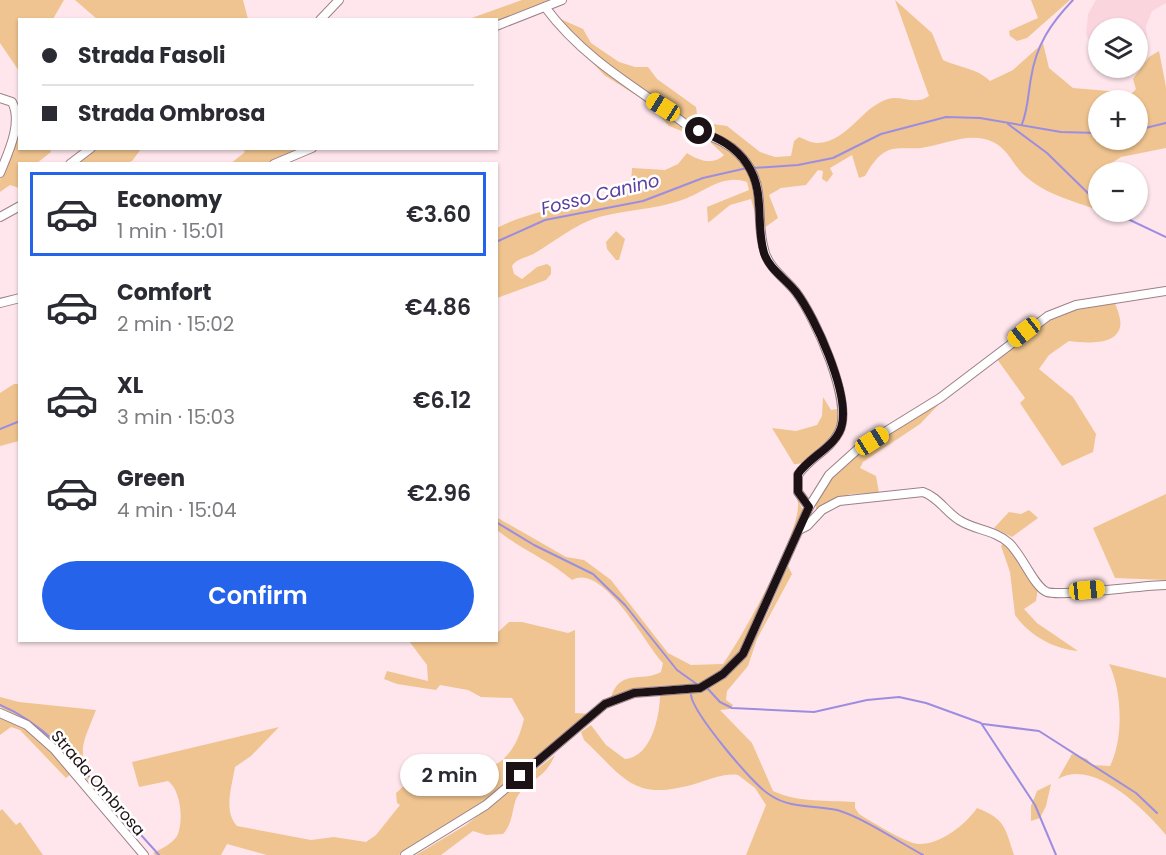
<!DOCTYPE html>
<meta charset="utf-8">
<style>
:root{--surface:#fff;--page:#f7f7f7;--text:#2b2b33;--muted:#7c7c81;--line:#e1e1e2;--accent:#2563eb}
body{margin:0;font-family:Poppins,sans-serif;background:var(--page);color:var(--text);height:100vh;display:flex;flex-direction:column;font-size:22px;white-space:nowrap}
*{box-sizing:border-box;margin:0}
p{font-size:20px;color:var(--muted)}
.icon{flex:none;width:33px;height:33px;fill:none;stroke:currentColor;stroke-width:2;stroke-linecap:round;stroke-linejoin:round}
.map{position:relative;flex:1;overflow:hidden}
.drawer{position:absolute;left:18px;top:162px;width:480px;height:480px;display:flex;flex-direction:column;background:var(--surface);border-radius:0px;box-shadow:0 2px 4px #0004}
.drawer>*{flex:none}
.guide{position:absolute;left:18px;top:18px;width:480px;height:132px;border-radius:0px;box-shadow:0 2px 4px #0004;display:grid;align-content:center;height:132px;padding:0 24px;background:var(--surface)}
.controls{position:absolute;left:1088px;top:18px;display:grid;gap:12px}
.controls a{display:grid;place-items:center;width:60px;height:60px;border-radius:50%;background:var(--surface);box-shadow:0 2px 4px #0004;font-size:30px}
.end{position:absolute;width:27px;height:27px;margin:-14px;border:8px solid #1c1215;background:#fff;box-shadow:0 0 0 3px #fff}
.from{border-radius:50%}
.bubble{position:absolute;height:42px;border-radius:21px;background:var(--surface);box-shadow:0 2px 4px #0004;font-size:20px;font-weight:600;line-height:42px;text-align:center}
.car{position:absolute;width:18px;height:36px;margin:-18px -9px;border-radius:8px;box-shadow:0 0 4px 2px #0007;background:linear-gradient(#f5c518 24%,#345 0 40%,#f5c518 0 76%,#345 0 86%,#f5c518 0)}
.guide b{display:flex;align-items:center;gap:21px;height:57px;font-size:22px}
.guide b+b{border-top:2px solid var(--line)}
.guide i{width:15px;height:15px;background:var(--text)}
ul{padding:10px 0 0;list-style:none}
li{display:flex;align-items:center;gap:18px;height:84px;margin:0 12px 9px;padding:0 12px;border:3px solid transparent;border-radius:0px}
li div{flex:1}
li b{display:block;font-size:22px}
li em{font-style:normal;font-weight:600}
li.selected{border-color:var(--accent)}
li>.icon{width:54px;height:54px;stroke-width:1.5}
.button{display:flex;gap:12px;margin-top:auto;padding:12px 24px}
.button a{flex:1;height:69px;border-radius:36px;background:var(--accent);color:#fff;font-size:24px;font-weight:600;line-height:69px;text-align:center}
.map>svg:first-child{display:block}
.built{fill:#fbd5de}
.green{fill:#efc490;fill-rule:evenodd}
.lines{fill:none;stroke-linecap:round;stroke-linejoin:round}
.stream{stroke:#9d8de0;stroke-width:2}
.minor-casing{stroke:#9c8188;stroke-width:10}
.minor{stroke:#fff;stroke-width:8}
.route{stroke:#1c1215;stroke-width:8}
.labels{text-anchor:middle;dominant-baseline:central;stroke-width:5;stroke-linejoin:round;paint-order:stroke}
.street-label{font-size:16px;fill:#1c1215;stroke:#fff}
.water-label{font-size:18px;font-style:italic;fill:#5b40a2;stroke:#fff}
</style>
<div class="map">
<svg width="1166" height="855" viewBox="0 0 1166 855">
<rect width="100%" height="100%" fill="#fee6ec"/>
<polygon class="built" points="1096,0 1166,0 1166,3 1152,11 1146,26 1147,38 1137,49 1137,28 1098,28 1098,54 1086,35 1088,14"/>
<g class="green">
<polygon points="0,0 64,0 53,19 20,20 19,71 0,43"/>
<polygon points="75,0 243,0 248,19 97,19"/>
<polygon points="522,0 553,0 497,22 496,20 466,20"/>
<path d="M895,0L932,33L943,60C960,68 977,68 990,81L1013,70L1043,43L1049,68L1073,88L1132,93L1136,89L1133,79L1149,57L1159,51L1166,87V148L1121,157L1098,172L1093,191L1098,210C1071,200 1046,195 1024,175C1012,164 1009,150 993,142C970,131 944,145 921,148C911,149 899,147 889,150C878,154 870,167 865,176L859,178L852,155L830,168L833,174L827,182L822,179L823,171L818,170L806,185L781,188L769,195L778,218L760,231L751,199L730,205L708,223L707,207L749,190L747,182C721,173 703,194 679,201C654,209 628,210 603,216C578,222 557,240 535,253C527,258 517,258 512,266L514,274L522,279L537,267L547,264L551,267V274L546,280L497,298V228C540,206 587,206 631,185L632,168L665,170L678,164L687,153C697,160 713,166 724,155L710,142L669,126L647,102L604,75L593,63L598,60L556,17L583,29L591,43L619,62L635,67H648L657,79L696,107L698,122L727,126L760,152L775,157L791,156L794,141L799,137C804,139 811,143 817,143C848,142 861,107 888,99C902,95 915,106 929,96ZM1098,100H1137V140H1098Z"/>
<polygon points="1031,0 1070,0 1027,38 1017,41 1010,36 1009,31 1038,18"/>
<path d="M19,130L20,148L50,149L51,152L37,163L20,164L19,188L10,185L0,192C0,169 2,146 19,130Z"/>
<polygon points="94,149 141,149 132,161 126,163 72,164"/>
<polygon points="243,149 301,149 266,163 230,164 245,152"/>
<polygon points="616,231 625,239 619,260 616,260 607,249 606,242"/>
<path d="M1114,299C1116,308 1122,318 1120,327C1116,346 1084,343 1069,341L1049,355L1039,369L1073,397L1096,434L1093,452L1062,466L1020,403L1025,398L997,359L1056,313Z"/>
<polygon points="14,384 19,384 19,441 0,446 0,393"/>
<path d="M823,397L831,410L837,409C839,418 840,429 834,437C827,446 805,466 794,464L772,428L796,431L817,425L822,416Z"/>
<path d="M944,399L920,424L863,462L860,468L876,476L879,493L850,494L816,510C815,470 913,418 944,399Z"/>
<path d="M795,493L803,511L741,650C713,688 699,683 658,686C642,688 627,692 611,697C621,668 641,683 661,672L663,663C645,644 603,562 572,580C549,560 520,549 497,530L496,517L566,557L584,560L611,580L668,653L691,665L723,664C742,638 798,536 798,506C799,502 796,497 795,493Z"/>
<polygon points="1166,494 1166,580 1115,578 1093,528"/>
<polygon points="1029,510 1038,518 1012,537 994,528 1009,512 1021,514"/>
<path d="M1005,541L1038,588L1036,601L1024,609L1037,623L1078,651C1054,649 1029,635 1015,615L1010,572L1001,546Z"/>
<path d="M788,566L792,574L757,639L748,666L727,691L726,700L733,705L730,709L720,710L752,743L773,791C798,803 828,800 855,802V808L859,814C870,821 906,843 918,844C940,845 965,825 977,808C1005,819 1005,827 1014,855H746L766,805L755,788L738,775C726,773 710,779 698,783C634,802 627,781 584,740L581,732L591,725L606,745L625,759C652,757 660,715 660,694C674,692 689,693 702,689C749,676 769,606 788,566Z"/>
<path d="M509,622H522L568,633L575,630V713L592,714L485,804L399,855H267L227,844L221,855H155L153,853C161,849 172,844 177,836C184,822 181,790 168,781L139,787L132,762L279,727L251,756L235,767C232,786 223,811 237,826L311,840L334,837L366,842L376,835L400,805L397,803L396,793L415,776L445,765H450L457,774C497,771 514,759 524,719L512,698L481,697L468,690L440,685L436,690L397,684L384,679L387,671L428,681L427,665L409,641L496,640L497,633Z"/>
<path d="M1109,664L1166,678V835C1145,810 1094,758 1058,779L1072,754L1087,759L1092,765L1110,766C1124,738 1122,691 1109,664Z"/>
<path d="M0,697L19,702L96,710C83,744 76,749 92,784L27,722L0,707Z"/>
<polygon points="0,715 25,725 72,773 66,778 20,730 11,727 0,735"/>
<path d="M555,755C544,780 532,777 519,794C511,804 515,821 503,834L486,835L473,831L441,855H416L466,825Z"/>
<polygon points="1051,784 1046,806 1040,818 1031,821 1031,806 1037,791"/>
<polygon points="2,809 16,825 20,822 43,855 0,855 0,811"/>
</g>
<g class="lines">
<g class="stream">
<polyline points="1008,124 1047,153 1098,203"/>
<path d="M1022,124C1028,109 1028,94 1031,78C1036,45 1051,23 1073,0"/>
<polyline points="1137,130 1166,123"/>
<polyline points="753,168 798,165 833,158 881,134 946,117 980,118 1061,132 1098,133"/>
<polyline points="1113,212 1166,237"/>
<polyline points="496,242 545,220 643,201 703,178 747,168"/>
<polyline points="0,429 20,421"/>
<polyline points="496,522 534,545 593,574 625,605 677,670 698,685"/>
<polyline points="708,689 720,702 732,708 814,712 867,700 899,697 926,703 981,723 1035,805 1056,855"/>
<path d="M691,695C693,713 753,785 770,795C791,809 813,805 837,810C862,817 899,842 923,855"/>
<path d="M0,705C48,725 83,770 117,808"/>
<polyline points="983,724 1039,731 1136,793 1157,813"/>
<polyline points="123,815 159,855"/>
</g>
<g class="minor-casing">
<g id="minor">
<path d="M545,7C577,50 618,77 662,107C671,112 679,120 688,126C706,136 724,139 739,154C770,186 753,217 765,253C770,269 786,279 796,292C815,317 854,403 839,432C830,450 809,458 798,475V492L809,507"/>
<polyline points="320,20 339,0"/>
<polyline points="496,26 562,0"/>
<path d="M0,98L12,102C23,123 8,153 0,173"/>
<polyline points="70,164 91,148"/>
<polyline points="274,164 312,148"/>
<polyline points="0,217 20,206"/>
<polyline points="0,303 20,298"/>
<path d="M801,529L807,526L822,510L839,501L923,492C938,497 946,512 959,520C974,530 995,530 1009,543C1023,556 1034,587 1047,592C1061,597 1144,585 1166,585"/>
<polyline points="0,713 27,725 54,749 144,855"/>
<polyline points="405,855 486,805 605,704 634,693 700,688 723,674 743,654 809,507 829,475 859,448 940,398 1048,316 1076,305 1166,291"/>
</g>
</g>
<use href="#minor" class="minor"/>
</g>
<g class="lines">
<path class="route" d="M520,776L605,704L634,693L700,688L723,674L743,654L809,507L798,492V474C810,456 838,446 842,424C849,392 815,317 796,292C786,279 769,269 764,253C755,223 766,192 747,164C736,147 719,138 699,131"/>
</g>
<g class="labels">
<g class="street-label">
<text transform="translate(98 783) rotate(49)">Strada Ombrosa</text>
</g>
<g class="water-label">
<text transform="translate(600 194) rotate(-14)">Fosso Canino</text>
</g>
</g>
</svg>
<div class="controls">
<a><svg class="icon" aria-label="layers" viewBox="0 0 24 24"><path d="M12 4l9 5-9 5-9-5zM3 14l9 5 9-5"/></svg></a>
<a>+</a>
<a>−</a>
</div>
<i class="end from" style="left:699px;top:131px"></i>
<i class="end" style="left:520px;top:776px"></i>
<div class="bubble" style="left:400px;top:754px;width:99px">2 min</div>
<i class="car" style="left:663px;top:107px;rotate:302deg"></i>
<i class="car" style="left:1024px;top:332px;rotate:232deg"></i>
<i class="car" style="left:872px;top:441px;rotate:58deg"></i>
<i class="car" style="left:1087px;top:590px;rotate:84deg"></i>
<div class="guide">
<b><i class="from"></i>Strada Fasoli</b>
<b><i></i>Strada Ombrosa</b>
</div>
<section class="drawer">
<ul>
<li class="selected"><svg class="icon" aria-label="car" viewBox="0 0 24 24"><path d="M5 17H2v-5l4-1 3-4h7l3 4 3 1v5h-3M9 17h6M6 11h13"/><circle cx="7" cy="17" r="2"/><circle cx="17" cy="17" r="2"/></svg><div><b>Economy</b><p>1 min · 15:01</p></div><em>€3.60</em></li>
<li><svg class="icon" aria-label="car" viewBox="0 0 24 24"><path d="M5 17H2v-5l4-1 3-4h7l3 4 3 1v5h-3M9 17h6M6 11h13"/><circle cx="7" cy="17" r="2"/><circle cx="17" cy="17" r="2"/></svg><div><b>Comfort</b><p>2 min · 15:02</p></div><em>€4.86</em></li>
<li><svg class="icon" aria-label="car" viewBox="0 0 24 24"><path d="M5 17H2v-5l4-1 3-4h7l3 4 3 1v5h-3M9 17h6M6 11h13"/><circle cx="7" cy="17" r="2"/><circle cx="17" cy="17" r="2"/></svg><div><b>XL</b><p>3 min · 15:03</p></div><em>€6.12</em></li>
<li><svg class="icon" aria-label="car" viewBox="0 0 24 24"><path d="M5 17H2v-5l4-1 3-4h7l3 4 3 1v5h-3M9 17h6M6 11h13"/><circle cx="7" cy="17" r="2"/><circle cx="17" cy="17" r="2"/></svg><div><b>Green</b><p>4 min · 15:04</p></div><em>€2.96</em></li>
</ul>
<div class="button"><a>Confirm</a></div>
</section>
</div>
